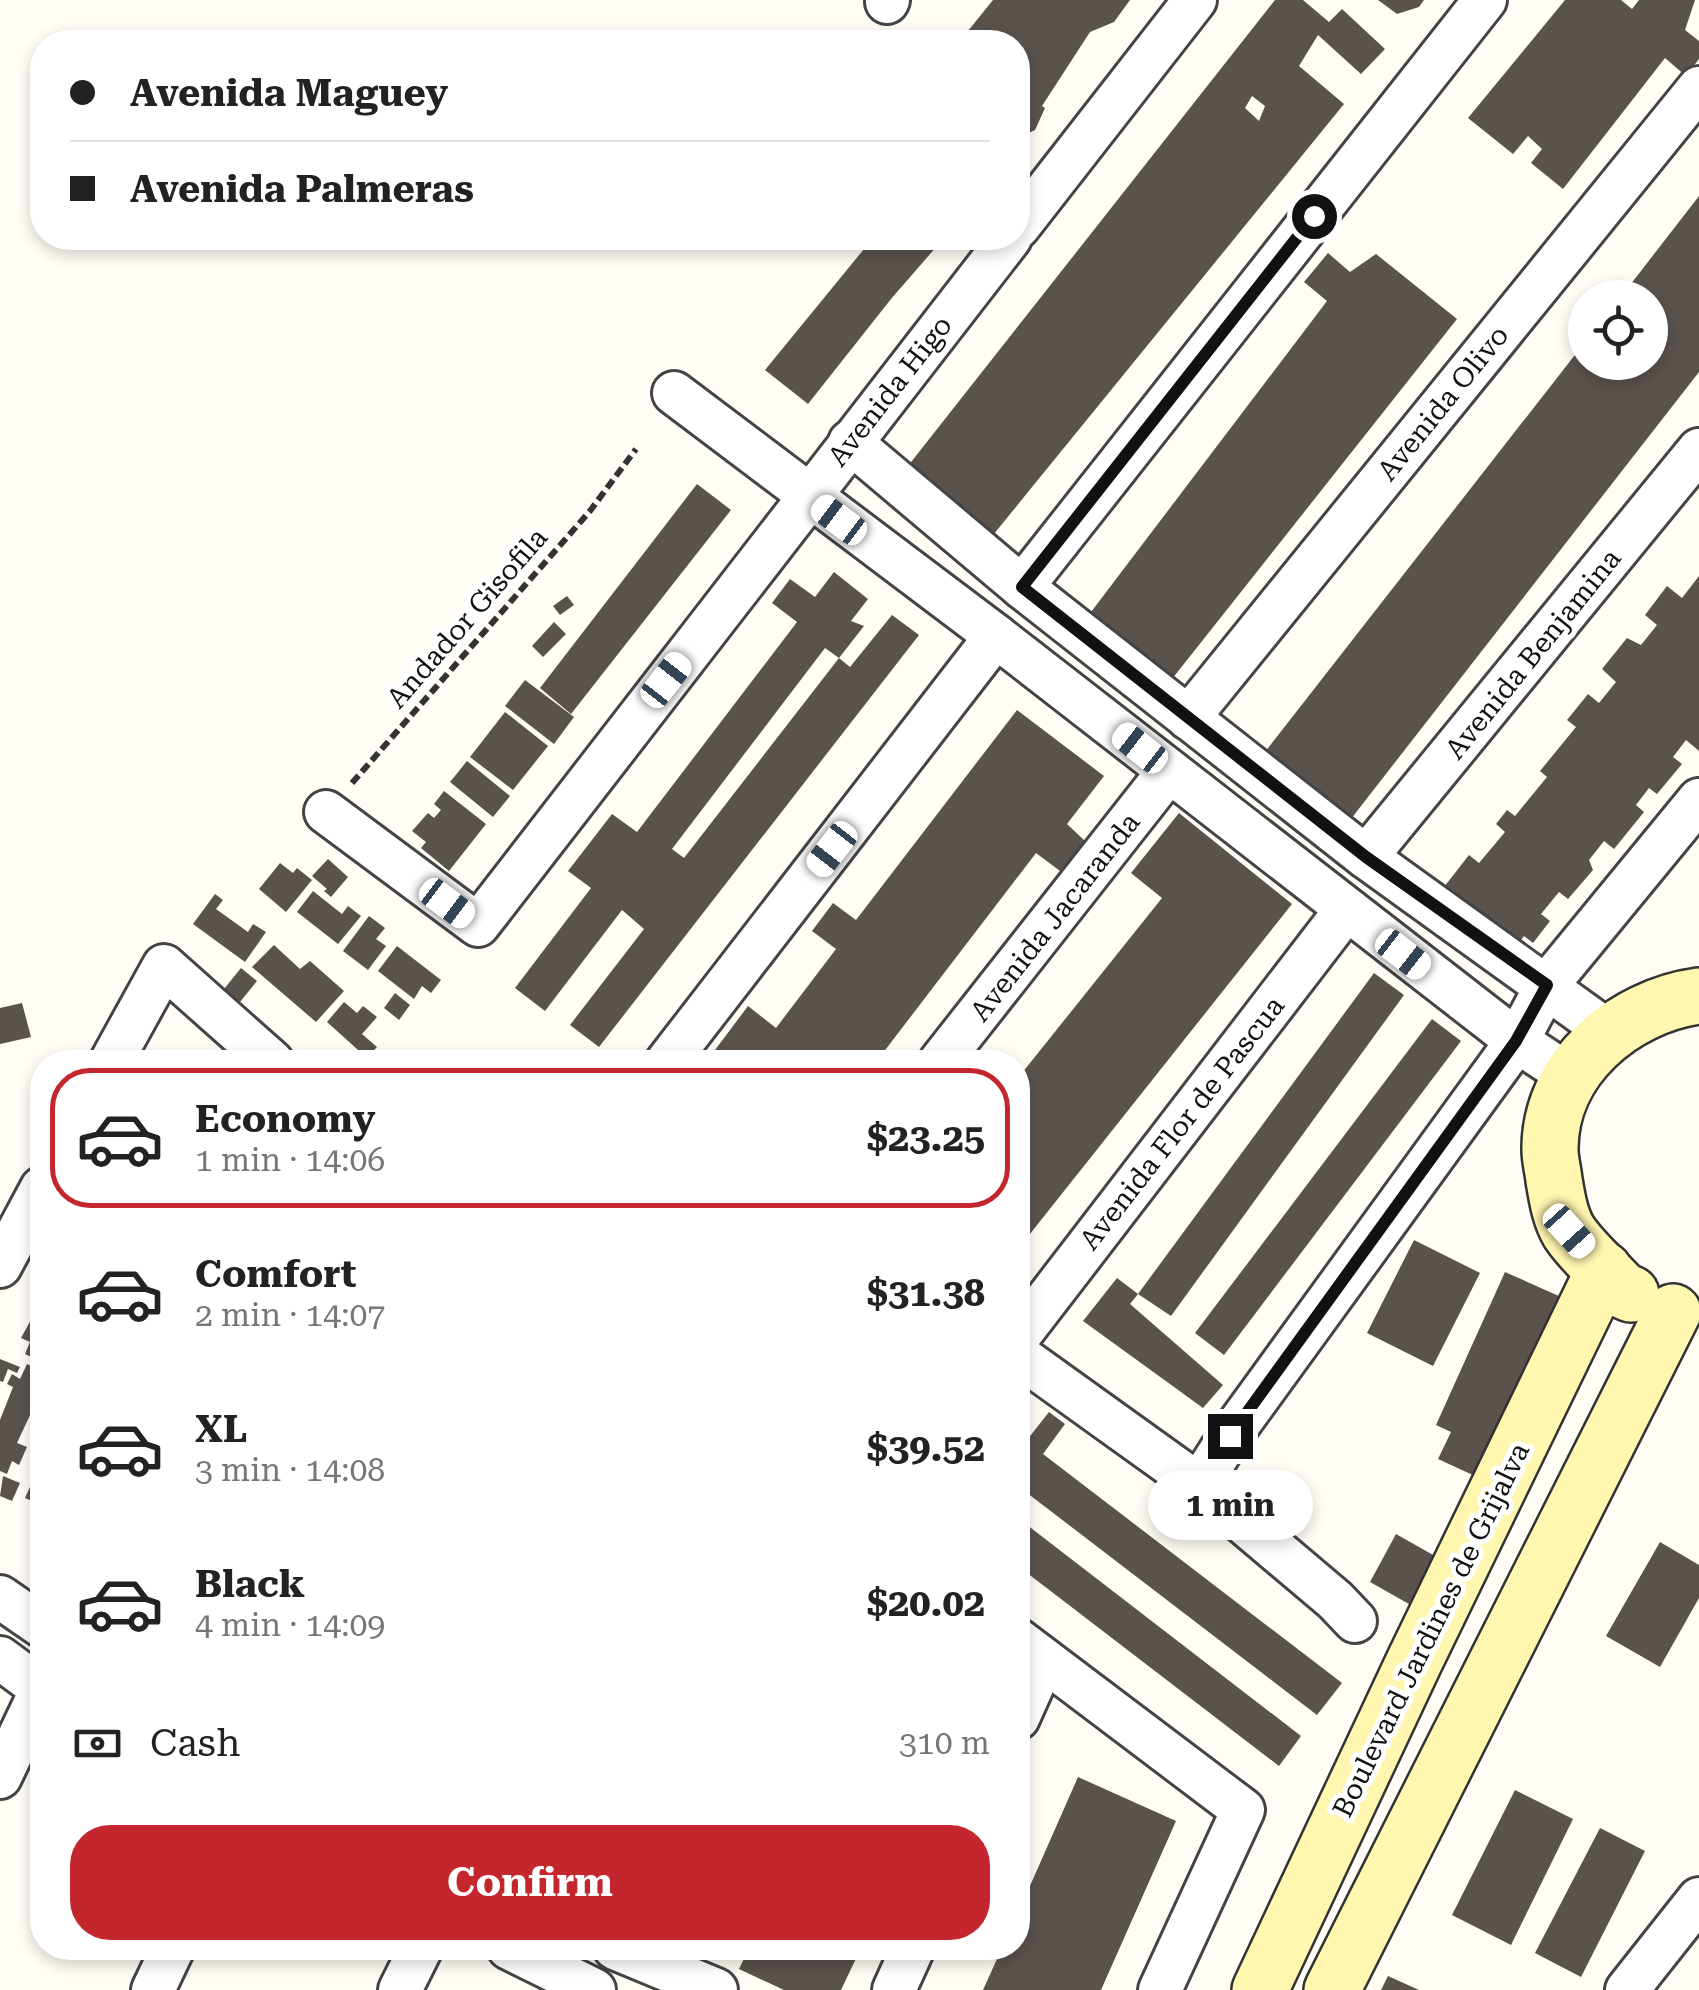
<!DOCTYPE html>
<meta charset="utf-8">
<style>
:root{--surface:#fff;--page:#f2f2f2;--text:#222;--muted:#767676;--line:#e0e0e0;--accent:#c4262e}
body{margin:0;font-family:"Roboto Serif",serif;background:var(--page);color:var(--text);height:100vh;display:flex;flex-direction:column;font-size:38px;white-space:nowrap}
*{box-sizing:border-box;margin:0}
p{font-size:32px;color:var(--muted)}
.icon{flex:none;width:55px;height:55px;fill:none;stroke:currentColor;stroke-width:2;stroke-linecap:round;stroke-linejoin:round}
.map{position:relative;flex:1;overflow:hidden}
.side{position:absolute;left:30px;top:1050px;width:1000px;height:910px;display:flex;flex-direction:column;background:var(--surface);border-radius:40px;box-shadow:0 5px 15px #0003}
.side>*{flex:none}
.guide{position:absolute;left:30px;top:30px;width:1000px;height:220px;border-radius:40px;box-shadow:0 5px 15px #0003;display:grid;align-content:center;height:220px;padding:0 40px;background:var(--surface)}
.fabs{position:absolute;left:1568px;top:280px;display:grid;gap:20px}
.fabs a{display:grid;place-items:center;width:100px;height:100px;border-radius:50%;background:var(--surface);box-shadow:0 5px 15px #0003;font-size:50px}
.end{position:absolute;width:45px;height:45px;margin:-22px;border:12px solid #111;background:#fff;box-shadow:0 0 0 5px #fff}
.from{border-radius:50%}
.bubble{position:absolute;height:70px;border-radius:35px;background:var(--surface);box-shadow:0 5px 15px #0003;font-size:32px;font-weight:700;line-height:70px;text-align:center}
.car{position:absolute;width:30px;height:60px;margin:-30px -15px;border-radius:12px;box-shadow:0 0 8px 2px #0007;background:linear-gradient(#fff 24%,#345 0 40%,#fff 0 76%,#345 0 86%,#fff 0)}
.guide b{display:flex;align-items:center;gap:35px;height:95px;font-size:38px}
.guide b+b{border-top:2px solid var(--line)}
.guide i{width:25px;height:25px;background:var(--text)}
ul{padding:18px 0 0;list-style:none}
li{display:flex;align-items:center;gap:30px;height:140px;margin:0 20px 15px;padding:0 20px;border:5px solid transparent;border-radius:40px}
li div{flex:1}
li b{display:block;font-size:38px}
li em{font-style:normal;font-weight:700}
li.active{border-color:var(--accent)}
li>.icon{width:90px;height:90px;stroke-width:1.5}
.pay{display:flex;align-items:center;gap:25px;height:110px;padding:0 40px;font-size:38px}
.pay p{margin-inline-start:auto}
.primary-button{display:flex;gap:20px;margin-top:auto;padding:20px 40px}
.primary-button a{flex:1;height:115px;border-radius:40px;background:var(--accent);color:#fff;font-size:40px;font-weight:700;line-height:115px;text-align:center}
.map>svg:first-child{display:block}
.building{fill:#5a524d;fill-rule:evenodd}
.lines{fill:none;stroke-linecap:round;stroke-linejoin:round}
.street-casing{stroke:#444;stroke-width:48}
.secondary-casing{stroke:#333;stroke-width:60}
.path{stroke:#333;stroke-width:6;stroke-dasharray:10 5;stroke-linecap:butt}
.street{stroke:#fff;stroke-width:42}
.secondary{stroke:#fff6b0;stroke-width:55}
.route{stroke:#111;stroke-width:12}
.labels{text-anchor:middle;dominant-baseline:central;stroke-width:10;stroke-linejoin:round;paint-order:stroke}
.street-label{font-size:28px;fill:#111;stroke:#fff}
</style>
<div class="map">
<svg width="1699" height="1990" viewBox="0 0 1699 1990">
<rect width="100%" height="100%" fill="#fffdf5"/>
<g class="building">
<polygon points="993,0 1130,0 1114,22 1090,32 1042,106 1045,108 1035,130 1018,138 1018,42 959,42"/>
<path d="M1275,0H1303L1329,22L1342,9L1385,49L1361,74L1318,35L1299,66L1344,104L989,540L904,471ZM1252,96L1265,106L1259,121L1245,108Z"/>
<polygon points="1378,0 1424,0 1419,7 1397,14"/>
<polygon points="1565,0 1621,0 1632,9 1639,0 1695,0 1685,30 1699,41 1699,59 1686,76 1665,58 1563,189 1531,163 1542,149 1528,136 1513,154 1468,118"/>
<polygon points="1699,196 1699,372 1347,824 1261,757 1585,342 1585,362 1650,362 1650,298 1620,298"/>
<polygon points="873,238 944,238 891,299 808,404 765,370"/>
<polygon points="1328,253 1350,272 1376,254 1457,319 1172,679 1088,616 1327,301 1304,282"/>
<polygon points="697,484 731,510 571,714 540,688"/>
<polygon points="834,572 868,599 851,621 864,626 839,658 825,648 672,849 684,858 839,658 850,667 892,615 919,635 599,1047 570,1025 644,929 622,910 545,1011 515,988 591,888 568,871 612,814 637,832 797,622 772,603 790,579 815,597"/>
<polygon points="1699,576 1699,751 1686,740 1673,757 1682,764 1657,794 1649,788 1636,805 1644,812 1614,849 1604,841 1589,860 1593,870 1568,899 1559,892 1541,914 1550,921 1533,943 1524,936 1516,946 1444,887 1469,855 1479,863 1505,832 1496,824 1507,810 1515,816 1547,777 1540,771 1576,727 1567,720 1588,694 1599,703 1616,682 1602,669 1627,638 1641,645 1657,625 1645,615 1667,586 1682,598"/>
<polygon points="567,596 574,605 560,615 553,606"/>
<polygon points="554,622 566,634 543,657 532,646"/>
<polygon points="525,680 574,717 554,744 505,706"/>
<polygon points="1017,710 1104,776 1067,824 1085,841 1064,874 1036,853 876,1062 730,1062 715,1050 748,1006 776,1028 836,949 812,931 833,903 856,920"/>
<polygon points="505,712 548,746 513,790 470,757"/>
<polygon points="467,761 510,796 493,817 450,782"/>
<polygon points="444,791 486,824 449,871 421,848 426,842 412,831 428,813 434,818 441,810 434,804"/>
<polygon points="1179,813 1292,904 1018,1249 1018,1078 1162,898 1131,873"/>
<polygon points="328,859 348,877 331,897 324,891 327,889 312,876"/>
<polygon points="280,863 293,873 297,868 312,880 286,912 259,889"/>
<polygon points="313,891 342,914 348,906 361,916 338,944 297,912"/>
<polygon points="215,894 223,900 216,909 248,932 253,924 266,932 245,962 193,924"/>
<polygon points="369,916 385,928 376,939 386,946 368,970 343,951"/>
<polygon points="274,945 300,969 310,961 344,991 316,1022 252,967"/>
<polygon points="397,946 441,980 431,993 422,986 414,999 378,971"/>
<polygon points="241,968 257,981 240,1002 224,989"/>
<polygon points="1374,973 1404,995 1171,1316 1138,1294 1130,1304 1223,1385 1203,1408 1083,1321 1117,1278 1138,1294"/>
<polygon points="395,993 410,1005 399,1020 384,1008"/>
<polygon points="344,1002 357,1013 363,1006 377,1017 362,1034 377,1047 367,1058 327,1022"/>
<polygon points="22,1003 31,1037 0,1044 0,1008"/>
<polygon points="1432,1019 1461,1041 1224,1355 1195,1333"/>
<polygon points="1414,1240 1480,1273 1433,1366 1367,1333"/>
<polygon points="1505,1272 1570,1301 1488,1482 1438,1459 1451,1432 1436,1425"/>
<polygon points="38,1307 42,1309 42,1362 25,1354 30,1342 21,1338"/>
<polygon points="0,1359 20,1367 17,1373 8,1369 3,1382 0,1381"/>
<polygon points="27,1364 42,1371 42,1406 38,1416 31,1413 17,1443 27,1447 19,1465 12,1461 7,1474 0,1471 0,1420 13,1387 7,1384 12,1374 20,1379"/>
<polygon points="1049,1412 1065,1424 1043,1454 1342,1683 1317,1715 1018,1486 1018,1432 1027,1440"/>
<polygon points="42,1460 42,1505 25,1498"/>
<polygon points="3,1476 20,1483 12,1501 0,1496"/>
<polygon points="1018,1518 1301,1736 1279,1766 1018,1566"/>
<polygon points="1396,1534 1442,1560 1416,1608 1370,1582"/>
<polygon points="1660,1542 1699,1565 1699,1598 1660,1667 1606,1636"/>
<polygon points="1078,1777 1176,1821 1101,1990 983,1990 1002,1948 1018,1948 1018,1913"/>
<polygon points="1515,1790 1573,1819 1511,1945 1452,1915"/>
<polygon points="1600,1828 1645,1851 1581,1977 1535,1953"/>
<polygon points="749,1948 861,1948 841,1990 784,1990 739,1969"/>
<polygon points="1388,1976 1419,1990 1381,1990"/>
</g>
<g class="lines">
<g class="street-casing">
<g id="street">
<polyline points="887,2 888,0"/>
<polyline points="1018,227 1195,0"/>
<polyline points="674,393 996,636 1517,1041 1573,1078"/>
<polyline points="850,442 1022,587 1366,857 1610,1033"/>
<polyline points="1022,587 1485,0"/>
<polyline points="1188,718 1699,88"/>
<polyline points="326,812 478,925 1010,238"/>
<polyline points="1366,857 1699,450"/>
<polyline points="111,1062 164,966 272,1062"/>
<polyline points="667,1062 996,636"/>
<polyline points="940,1062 1169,771"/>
<polyline points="0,1266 42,1188"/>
<polyline points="1018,1337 1346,910"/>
<polyline points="1018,1355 1199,1485 1335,1600 1355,1621"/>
<polyline points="1199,1485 1230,1436 1517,1041 1547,985 1699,800"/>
<polyline points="0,1597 42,1626"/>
<polyline points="1018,1640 1243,1810 1160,1990"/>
<polyline points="0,1658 42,1689 0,1777"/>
<polyline points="1018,1718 1044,1660"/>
<polyline points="509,1948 594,1990"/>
<polyline points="615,1948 716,1990"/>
<polyline points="153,1990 173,1948"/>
<polyline points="400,1990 421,1948"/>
<polyline points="894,1990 913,1948"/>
<polyline points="1627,1990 1699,1899"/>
</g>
</g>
<g class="secondary-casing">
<g id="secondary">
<path d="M1631,1294L1622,1290C1605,1271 1583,1253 1569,1232C1560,1217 1557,1198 1554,1180C1553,1170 1550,1160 1550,1150C1549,1068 1624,1006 1699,996"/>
<polyline points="1260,1990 1414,1662 1604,1270"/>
<polyline points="1332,1990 1673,1312"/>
</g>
</g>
<polyline class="path" points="352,783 590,511 636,449"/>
<use href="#street" class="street"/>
<use href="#secondary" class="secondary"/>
</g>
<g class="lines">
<polyline class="route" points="1230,1436 1516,1041 1547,985 1366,857 1022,587 1314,216"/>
</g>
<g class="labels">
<g class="street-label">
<text transform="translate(890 391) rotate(-52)">Avenida Higo</text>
<text transform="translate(1443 403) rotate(-51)">Avenida Olivo</text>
<text transform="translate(467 618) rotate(-49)">Andador Gisofila</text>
<text transform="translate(1533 654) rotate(-51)">Avenida Benjamina</text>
<text transform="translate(1055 917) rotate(-52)">Avenida Jacaranda</text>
<text transform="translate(1182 1123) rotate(-52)">Avenida Flor de Pascua</text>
<text transform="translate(1431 1630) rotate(-64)">Boulevard Jardines de Grijalva</text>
</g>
</g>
</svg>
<div class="fabs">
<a><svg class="icon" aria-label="locate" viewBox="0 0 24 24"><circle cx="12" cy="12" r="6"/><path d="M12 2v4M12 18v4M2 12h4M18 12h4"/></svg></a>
</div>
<i class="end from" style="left:1314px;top:216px"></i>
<i class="end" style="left:1230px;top:1436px"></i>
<div class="bubble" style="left:1148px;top:1470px;width:165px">1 min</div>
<i class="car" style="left:839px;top:520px;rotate:307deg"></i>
<i class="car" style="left:666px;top:680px;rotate:38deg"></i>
<i class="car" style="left:1140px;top:748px;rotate:308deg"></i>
<i class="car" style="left:832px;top:849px;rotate:218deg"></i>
<i class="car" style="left:447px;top:903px;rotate:127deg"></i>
<i class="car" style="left:1403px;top:954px;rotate:128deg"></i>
<i class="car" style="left:1569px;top:1231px;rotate:138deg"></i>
<div class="guide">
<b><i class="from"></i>Avenida Maguey</b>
<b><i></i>Avenida Palmeras</b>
</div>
<section class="side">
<ul>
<li class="active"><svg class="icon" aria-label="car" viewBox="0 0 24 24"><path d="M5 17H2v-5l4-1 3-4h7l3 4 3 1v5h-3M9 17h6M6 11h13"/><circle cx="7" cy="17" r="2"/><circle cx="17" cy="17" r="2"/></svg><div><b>Economy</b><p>1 min · 14:06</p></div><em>$23.25</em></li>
<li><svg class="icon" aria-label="car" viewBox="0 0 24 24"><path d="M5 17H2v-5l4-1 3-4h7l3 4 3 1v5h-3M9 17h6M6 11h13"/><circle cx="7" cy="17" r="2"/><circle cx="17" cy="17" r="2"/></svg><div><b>Comfort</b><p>2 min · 14:07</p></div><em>$31.38</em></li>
<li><svg class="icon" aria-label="car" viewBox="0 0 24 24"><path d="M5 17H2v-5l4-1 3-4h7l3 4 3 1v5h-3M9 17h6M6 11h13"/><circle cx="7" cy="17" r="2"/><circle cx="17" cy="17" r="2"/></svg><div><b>XL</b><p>3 min · 14:08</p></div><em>$39.52</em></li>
<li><svg class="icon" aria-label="car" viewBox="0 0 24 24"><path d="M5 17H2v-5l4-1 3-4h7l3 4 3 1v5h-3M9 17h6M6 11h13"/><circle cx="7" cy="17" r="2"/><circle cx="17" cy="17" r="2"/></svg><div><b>Black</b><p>4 min · 14:09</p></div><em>$20.02</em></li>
</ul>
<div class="pay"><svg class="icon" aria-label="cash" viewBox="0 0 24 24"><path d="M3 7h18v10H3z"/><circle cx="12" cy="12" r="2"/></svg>Cash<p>310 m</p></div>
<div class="primary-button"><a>Confirm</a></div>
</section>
</div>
